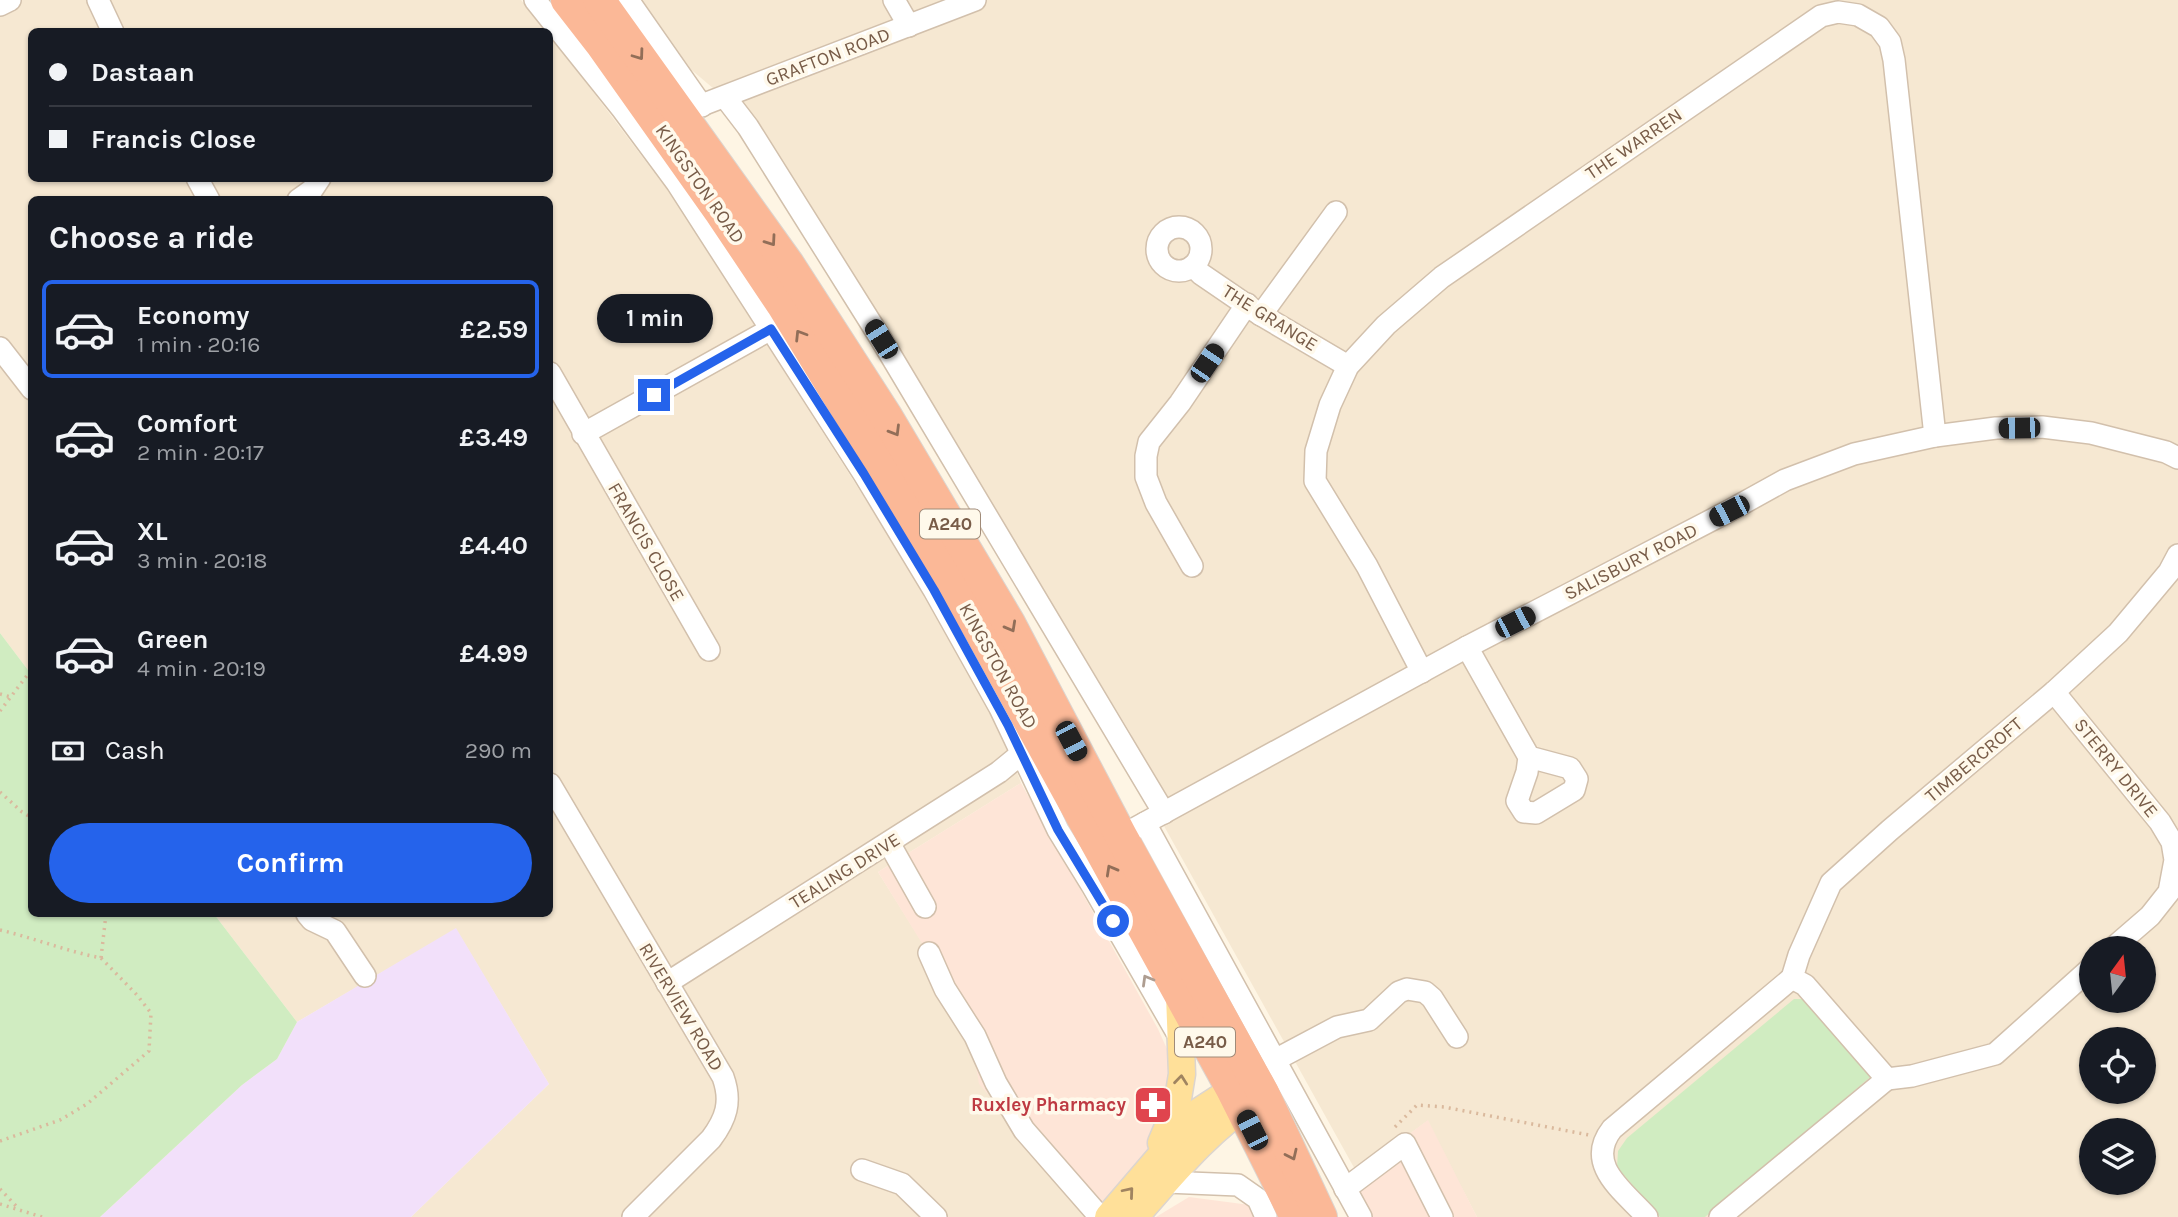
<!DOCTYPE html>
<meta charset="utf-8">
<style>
:root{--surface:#171b24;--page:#20242c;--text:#f1f3f6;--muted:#9ea1a6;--line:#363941;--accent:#2563eb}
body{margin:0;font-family:Karla,sans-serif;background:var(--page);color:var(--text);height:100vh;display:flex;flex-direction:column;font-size:26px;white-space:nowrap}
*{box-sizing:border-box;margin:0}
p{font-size:23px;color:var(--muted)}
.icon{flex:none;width:38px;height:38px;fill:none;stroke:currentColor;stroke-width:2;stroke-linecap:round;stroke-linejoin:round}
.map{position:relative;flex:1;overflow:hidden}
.panel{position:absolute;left:28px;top:196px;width:525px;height:721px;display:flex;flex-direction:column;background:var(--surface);border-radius:10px;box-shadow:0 2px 5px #0004}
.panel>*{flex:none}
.guide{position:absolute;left:28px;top:28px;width:525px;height:154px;border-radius:10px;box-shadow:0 2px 5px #0004;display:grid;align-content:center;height:154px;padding:0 21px;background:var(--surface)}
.needle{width:46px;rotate:15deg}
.fabs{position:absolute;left:2079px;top:936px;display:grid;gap:14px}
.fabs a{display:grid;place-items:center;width:77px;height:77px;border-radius:50%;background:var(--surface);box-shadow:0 2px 5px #0004;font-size:35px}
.end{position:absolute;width:32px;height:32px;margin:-16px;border:9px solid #2563eb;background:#fff;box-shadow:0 0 0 4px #fff}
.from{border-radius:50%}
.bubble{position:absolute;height:49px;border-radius:24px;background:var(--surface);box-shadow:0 2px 5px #0004;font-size:23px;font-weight:700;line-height:49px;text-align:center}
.car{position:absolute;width:21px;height:42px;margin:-21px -10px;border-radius:9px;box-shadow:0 0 5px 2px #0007;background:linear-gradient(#222 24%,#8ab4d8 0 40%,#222 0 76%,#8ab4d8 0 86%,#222 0)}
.guide b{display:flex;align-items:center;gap:24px;height:66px;font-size:26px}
.guide b+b{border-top:2px solid var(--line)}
.guide i{width:18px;height:18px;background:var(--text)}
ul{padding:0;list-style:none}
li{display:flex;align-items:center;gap:21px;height:98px;margin:0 14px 10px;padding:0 7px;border:4px solid transparent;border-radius:10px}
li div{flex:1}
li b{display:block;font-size:26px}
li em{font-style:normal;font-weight:700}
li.selected{border-color:var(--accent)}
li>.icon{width:63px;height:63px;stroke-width:1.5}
h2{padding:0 21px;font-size:32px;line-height:84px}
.pay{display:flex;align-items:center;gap:18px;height:77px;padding:0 21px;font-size:26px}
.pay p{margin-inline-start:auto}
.action{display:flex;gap:14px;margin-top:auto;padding:14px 21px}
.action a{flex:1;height:80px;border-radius:42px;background:var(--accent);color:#fff;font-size:28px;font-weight:700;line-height:80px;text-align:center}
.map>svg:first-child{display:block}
.residential{fill:#f6e8d2;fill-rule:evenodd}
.commercial{fill:#fee5d7}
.education{fill:#f2e0fa}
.green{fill:#d0ecc1}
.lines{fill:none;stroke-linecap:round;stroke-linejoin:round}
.minor-casing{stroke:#d2c0ac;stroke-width:24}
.major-casing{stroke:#dcd5cf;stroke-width:29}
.highway-casing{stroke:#dcd5cf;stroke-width:34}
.path{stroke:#dab99d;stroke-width:3.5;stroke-dasharray:2 5;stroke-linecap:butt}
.minor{stroke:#fff;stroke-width:21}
.major{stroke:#ffe099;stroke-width:26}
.highway{stroke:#fbb897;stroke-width:32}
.oneway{stroke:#926e58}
.oneway2{stroke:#ae9d91}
.oneway3{stroke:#a08460}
.route{stroke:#2563eb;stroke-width:9}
.labels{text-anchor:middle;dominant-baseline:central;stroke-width:7;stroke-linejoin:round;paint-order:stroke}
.shield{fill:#fff9eb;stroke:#a08b79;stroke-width:2}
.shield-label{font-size:18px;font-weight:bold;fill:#785c48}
.street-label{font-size:19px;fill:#785c48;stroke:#fff9eb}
.health-label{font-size:19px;font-weight:bold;fill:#be3a42;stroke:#fff9eb;text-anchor:end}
</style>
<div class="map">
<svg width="2178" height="1217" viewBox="0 0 2178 1217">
<rect width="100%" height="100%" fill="#fef5e4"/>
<g class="residential">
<polygon points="0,0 521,0 547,31 32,32 32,178 550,178 550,35 672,196 878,519 963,659 1002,732 1021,783 878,872 1094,1217 411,1217 549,1084 456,929 297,1022 214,914 550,914 550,200 32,200 31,674 0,633"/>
<path d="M639,0H2178V1217H1477L1427,1121L1357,1173L1164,826L1131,734L860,286L720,94L688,67ZM2091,948H2144V1001H2091ZM2091,1040H2144V1092H2091ZM2091,1130H2144V1183H2091Z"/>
</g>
<g class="commercial">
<polygon points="1021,783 1158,1029 1172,1060 1161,1132 1104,1207 1095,1216 979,1084 970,1033 918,952 923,945 878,872"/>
<polygon points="1428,1120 1477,1217 1372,1217 1358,1190 1357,1173"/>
<polygon points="1189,1197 1250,1205 1257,1217 1156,1217"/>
</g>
<polygon class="education" points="456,928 549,1084 411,1217 100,1217 242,1085 277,1059 297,1022"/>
<g class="green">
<polygon points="0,633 31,674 32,914 214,914 297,1022 277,1059 242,1085 100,1217 0,1217"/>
<polygon points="1794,999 1808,999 1875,1073 1705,1217 1660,1217 1617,1167 1618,1151 1627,1138"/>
</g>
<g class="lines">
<g class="minor-casing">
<g id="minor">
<polyline points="98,0 113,32"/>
<polyline points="535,0 623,110 677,183 864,474 934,590 1000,708 1058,830 1093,887 1180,1038"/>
<polyline points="628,0 702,106"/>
<polyline points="894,0 909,26"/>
<polyline points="0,5 10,0"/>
<polyline points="725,97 748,127 881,339 1164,813"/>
<polyline points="681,113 975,0"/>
<polyline points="197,178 209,200"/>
<polyline points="298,200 312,190 320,178"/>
<circle cx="1179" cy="249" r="22"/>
<polyline points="1193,266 1201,274 1261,315 1348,366"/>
<polyline points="1261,315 1336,212"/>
<polyline points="0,348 32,389"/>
<polyline points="550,373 709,650"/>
<polyline points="583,434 771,329"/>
<polyline points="1192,566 1156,503 1146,477 1146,456 1149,442 1180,403 1247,304"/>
<polyline points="1467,647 1529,757 1570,768 1577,779 1574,790 1536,813 1524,812 1517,801 1527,772 1529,757"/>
<polyline points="1422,672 1367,566 1315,481 1316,451 1330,405 1348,366 1386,325 1442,277 1821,16 1838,12 1858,15 1879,27 1890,42 1894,60 1935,436"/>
<polyline points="2054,692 2160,822 2172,842 2175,860 2169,892 2150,916 2113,948"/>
<path d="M550,784L723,1077C732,1102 726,1119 711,1139L633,1217"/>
<polyline points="1145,823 1361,1217"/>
<polyline points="1121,836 1467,647 1729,511 1785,480 1854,454 1935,436 1996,428 2042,427 2091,433 2166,452 2178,458"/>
<polyline points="889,843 925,907"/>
<polyline points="307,914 312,920 335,931 365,976"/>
<polyline points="929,953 945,989 975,1036 996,1083 1024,1130 1100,1217"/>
<polyline points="667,983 999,772 1021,754"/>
<polyline points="1275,1060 1337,1027 1369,1020 1399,992 1407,989 1425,992 1432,998 1457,1037"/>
<polyline points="1887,1079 1912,1076 1995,1054 2091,968"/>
<polyline points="862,1170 902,1184 936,1217"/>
<polyline points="1166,1182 1238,1185 1258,1199 1266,1217"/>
<polyline points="1345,1189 1405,1144 1442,1217"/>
<path d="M1647,1217C1624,1191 1584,1165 1612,1129L1792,978"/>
<polyline points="1720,1217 1887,1079 1805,985 1792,978 1799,955 1831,883 1890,830 2054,692 2118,633 2169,572 2178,555"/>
</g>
</g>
<g class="major-casing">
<g id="major">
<polyline points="1161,1143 1177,1105 1182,1074 1179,995"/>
<polyline points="1108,1217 1198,1112 1249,1079"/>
<path d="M1135,1217C1172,1175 1208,1130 1256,1099"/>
</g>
</g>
<g class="highway-casing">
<g id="highway">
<polyline points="567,0 602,45 721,213 782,304 918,526 982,635 1232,1089 1296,1217"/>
<polyline points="599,0 788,264 886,416 1009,623 1121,836 1263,1093 1321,1217"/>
</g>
</g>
<g class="path">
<polyline points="0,694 11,697"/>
<polyline points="0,711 32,669"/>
<polyline points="0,792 22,812 32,818"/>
<path d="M0,930C34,938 66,951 101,958L106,914"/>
<polyline points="1395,1127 1417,1105 1444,1107 1589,1135"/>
<polyline points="0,1141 60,1120 87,1104 149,1051 151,1013 137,995 101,958"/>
<polyline points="0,1189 19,1209"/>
<polyline points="0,1204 42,1217"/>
</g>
<use href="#minor" class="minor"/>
<use href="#major" class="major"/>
<use href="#highway" class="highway"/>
</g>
<defs><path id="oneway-chevron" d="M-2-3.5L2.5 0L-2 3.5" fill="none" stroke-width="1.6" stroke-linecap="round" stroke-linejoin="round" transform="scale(1.75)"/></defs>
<g class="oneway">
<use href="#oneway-chevron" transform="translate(639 55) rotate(54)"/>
<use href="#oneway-chevron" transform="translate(771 241) rotate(55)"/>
<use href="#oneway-chevron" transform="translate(800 335) rotate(-122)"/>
<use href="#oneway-chevron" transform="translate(895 431) rotate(59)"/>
<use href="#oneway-chevron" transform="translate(1011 627) rotate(61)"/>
<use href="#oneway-chevron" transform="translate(1111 870) rotate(-119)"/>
<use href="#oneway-chevron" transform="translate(1292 1155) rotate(65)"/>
</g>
<use class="oneway2" href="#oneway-chevron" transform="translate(1147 980) rotate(-120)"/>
<g class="oneway3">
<use href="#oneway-chevron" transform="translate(1181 1080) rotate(-84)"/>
<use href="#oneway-chevron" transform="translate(1129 1192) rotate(-50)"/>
</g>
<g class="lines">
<polyline class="route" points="654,395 771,329 864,474 934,590 1008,725 1058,830 1113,921"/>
</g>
<defs>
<g id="pharmacy-square" transform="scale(2.0125)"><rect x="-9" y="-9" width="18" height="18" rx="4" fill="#e0444e" stroke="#fff9eb"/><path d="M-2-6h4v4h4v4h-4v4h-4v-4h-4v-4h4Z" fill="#fff"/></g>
</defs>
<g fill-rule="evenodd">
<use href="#pharmacy-square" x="1153" y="1105"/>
</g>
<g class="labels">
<g class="shield">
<rect x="920" y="509.5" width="60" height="29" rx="5"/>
<rect x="1175" y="1027.5" width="60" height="29" rx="5"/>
</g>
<g class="shield-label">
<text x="950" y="524">A240</text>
<text x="1205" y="1042">A240</text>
</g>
<g class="street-label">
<text transform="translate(828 57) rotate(-21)">GRAFTON ROAD</text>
<text transform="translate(1634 144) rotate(-34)">THE WARREN</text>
<text transform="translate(700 184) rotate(55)">KINGSTON ROAD</text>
<text transform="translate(1270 318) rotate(32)">THE GRANGE</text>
<text transform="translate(646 542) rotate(60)">FRANCIS CLOSE</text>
<text transform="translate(1631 562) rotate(-27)">SALISBURY ROAD</text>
<text transform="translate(998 666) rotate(61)">KINGSTON ROAD</text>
<text transform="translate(1974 760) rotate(-40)">TIMBERCROFT</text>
<text transform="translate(2116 768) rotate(51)">STERRY DRIVE</text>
<text transform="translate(845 871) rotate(-32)">TEALING DRIVE</text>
<text transform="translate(681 1007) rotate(59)">RIVERVIEW ROAD</text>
</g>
<g class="health-label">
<text x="1126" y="1105">Ruxley Pharmacy</text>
</g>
</g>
</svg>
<div class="fabs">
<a><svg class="needle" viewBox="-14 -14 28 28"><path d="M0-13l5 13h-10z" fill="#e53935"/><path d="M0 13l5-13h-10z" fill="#9ea1a6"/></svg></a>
<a><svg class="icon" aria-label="locate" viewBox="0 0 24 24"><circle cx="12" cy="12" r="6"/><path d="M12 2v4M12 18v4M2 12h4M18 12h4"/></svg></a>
<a><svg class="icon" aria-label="layers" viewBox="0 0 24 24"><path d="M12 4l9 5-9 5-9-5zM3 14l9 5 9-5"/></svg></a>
</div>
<i class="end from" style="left:1113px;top:921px"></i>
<i class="end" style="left:654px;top:395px"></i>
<div class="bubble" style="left:597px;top:294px;width:116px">1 min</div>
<i class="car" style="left:881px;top:339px;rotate:328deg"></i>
<i class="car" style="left:1207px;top:363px;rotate:34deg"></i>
<i class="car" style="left:2019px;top:428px;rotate:269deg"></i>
<i class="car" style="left:1729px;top:511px;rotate:243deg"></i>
<i class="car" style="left:1515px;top:622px;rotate:63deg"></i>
<i class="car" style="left:1071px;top:741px;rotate:152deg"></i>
<i class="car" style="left:1252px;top:1130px;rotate:333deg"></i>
<div class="guide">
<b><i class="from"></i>Dastaan</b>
<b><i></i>Francis Close</b>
</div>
<section class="panel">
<h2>Choose a ride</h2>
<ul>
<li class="selected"><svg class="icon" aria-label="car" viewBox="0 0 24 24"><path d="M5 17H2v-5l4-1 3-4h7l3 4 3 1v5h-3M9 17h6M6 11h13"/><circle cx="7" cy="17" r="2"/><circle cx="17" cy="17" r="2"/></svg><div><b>Economy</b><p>1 min · 20:16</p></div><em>£2.59</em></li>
<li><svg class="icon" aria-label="car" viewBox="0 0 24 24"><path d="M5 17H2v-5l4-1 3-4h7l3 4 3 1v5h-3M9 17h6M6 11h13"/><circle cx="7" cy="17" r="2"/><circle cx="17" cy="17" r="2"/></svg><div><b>Comfort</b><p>2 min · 20:17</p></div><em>£3.49</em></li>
<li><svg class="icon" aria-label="car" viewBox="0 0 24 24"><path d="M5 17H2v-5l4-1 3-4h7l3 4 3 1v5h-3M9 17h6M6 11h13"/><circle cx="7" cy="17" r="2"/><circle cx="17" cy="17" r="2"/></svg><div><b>XL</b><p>3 min · 20:18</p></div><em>£4.40</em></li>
<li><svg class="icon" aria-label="car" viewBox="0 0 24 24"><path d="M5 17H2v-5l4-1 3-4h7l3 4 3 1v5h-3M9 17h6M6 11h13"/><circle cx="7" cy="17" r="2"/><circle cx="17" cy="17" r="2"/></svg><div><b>Green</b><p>4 min · 20:19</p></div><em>£4.99</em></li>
</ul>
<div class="pay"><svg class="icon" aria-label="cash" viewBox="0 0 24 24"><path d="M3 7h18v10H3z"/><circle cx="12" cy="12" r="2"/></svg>Cash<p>290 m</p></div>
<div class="action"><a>Confirm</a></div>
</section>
</div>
